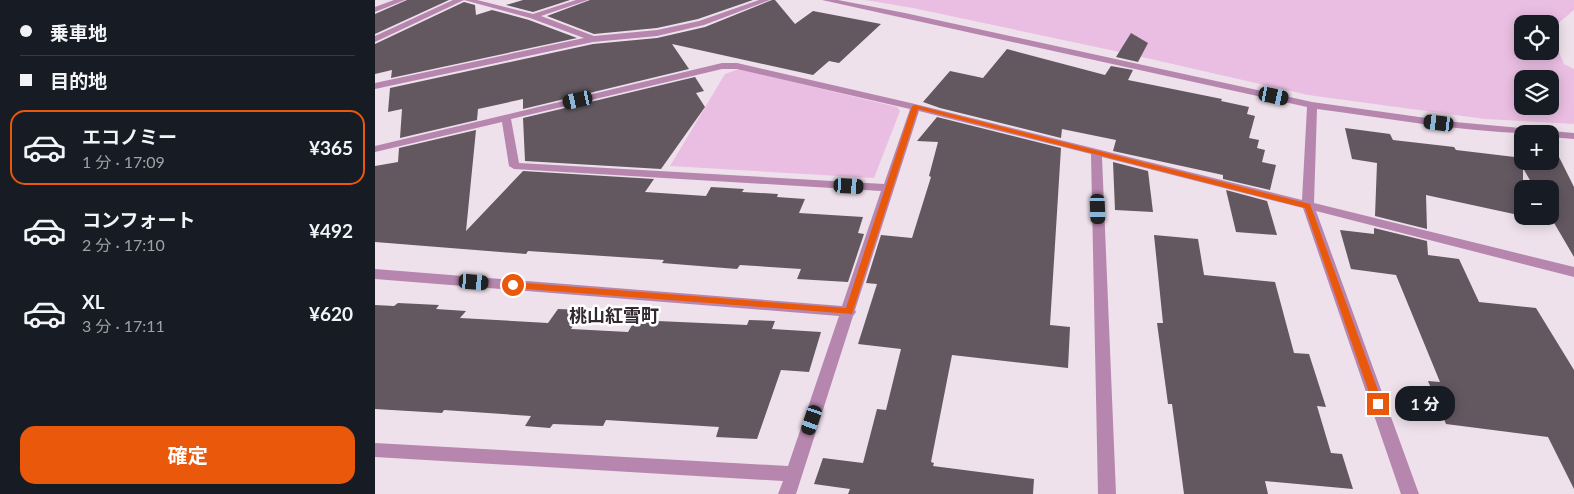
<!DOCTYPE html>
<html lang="ja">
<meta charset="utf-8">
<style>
:root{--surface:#171b24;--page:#242831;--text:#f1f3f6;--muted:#9ea1a6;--line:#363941;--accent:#ea580c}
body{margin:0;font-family:Lato,"Noto Sans JP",sans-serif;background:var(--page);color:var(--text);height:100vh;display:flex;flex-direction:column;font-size:19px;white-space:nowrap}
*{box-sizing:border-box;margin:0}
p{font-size:16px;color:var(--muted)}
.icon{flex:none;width:28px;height:28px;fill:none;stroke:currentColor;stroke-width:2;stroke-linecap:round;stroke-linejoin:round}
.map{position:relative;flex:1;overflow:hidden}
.details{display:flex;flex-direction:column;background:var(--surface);width:375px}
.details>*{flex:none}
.banner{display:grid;align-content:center;height:110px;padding:0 20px;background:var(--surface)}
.tools{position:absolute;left:1139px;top:15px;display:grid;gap:10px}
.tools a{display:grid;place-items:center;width:45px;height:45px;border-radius:10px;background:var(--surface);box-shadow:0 2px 12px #0003;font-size:25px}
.end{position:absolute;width:22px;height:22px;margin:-11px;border:6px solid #ea580c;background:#fff;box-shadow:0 0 0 2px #fff}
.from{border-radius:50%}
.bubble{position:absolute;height:35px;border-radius:15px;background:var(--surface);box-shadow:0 2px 12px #0003;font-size:16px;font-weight:700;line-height:35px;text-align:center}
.car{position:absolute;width:15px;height:30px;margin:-15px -8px;border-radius:6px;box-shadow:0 0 4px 1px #0007;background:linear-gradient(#222 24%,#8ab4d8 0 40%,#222 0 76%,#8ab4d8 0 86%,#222 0)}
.banner b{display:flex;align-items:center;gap:18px;height:48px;font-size:19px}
.banner b+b{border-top:1px solid var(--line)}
.banner i{width:12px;height:12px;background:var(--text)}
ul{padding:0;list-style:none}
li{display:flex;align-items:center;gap:15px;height:75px;margin:0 10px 8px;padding:0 10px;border:2px solid transparent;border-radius:15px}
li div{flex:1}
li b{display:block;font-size:19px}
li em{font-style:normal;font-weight:700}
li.current{border-color:var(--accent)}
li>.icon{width:45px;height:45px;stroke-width:1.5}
.action{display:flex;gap:10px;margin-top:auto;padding:10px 20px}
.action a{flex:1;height:58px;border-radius:15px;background:var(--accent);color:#fff;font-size:20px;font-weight:700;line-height:58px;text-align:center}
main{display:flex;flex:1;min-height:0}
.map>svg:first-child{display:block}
.green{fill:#eabee2;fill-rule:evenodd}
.building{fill:#635760}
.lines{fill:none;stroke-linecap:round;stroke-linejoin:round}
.minor{fill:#b686ae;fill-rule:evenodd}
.route{fill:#ea580c}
.labels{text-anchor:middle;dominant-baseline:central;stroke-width:5;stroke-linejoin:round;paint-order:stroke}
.neighbourhood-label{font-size:18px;font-weight:bold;fill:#332931;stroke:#fff}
</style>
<main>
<section class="details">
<div class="banner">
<b><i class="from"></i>乗車地</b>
<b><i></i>目的地</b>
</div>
<ul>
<li class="current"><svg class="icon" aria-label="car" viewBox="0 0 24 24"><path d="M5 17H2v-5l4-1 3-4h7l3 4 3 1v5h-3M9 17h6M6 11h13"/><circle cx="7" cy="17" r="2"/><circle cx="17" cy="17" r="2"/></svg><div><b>エコノミー</b><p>1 分 · 17:09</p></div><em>¥365</em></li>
<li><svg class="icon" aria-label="car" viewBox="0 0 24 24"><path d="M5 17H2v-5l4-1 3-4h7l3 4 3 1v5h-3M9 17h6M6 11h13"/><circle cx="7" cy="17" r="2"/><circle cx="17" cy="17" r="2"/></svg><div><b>コンフォート</b><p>2 分 · 17:10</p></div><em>¥492</em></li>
<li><svg class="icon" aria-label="car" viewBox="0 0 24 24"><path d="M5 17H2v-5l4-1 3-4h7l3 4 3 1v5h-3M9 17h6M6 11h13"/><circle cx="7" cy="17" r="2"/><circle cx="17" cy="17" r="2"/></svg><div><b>XL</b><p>3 分 · 17:11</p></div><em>¥620</em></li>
</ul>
<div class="action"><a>確定</a></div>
</section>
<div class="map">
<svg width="1199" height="494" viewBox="0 0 1199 494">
<rect width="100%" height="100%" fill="#eee1eb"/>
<g class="green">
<path d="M490,0H1199V10L1175,30V24H1148V51H1175V31L1189,64L1199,69V124L1110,119L933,95L754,54L538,8ZM1148,79H1175V106H1148Z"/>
<polygon points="364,69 522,107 525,111 499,178 295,166 350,74"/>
</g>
<g class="building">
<polygon points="32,0 74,0 0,34 0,14"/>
<polygon points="148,0 195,0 158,12 131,5"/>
<polygon points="215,0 378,0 323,19 282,28 219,34 172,16"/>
<polygon points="397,0 400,0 420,24 438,11 506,24 464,63 454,61 438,75 297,44 314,69 148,109 148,99 103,109 102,120 25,138 27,109 13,112 15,88 218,44 282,38 330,27"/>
<polygon points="89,2 100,5 101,15 117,10 154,20 202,38 16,78 17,70 0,74 0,44"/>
<polygon points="756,33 773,43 763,62 741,57"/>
<polygon points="632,49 730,75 736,66 758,70 753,80 847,99 846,101 874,107 872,114 880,116 874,138 884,140 882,148 890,150 887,162 901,165 895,190 848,179 848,175 738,151 741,140 687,129 686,138 565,108 548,102 575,71 608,78"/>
<polygon points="320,77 329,91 321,93 330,107 286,169 150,161 148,118"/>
<polygon points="562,117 686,148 675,325 695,327 693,368 577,355 556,462 559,463 558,466 659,479 658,494 473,494 475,489 439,484 448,458 488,463 502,409 511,410 526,349 483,344 502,284 491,283 506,235 537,238 556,177 554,176 563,142 542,141"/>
<polygon points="970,128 1015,134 1018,140 1079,147 1081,150 1148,158 1148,161 1175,161 1175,150 1181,151 1199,187 1199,257 1175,216 1175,189 1160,189 1148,168 1148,216 1051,195 1052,229 1000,216 1002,163 977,159"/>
<polygon points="101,130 91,231 148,171 279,179 270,192 331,196 336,187 369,189 367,192 403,194 402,197 430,199 424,213 488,217 483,233 489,234 473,282 422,279 426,269 365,265 362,269 287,263 289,260 153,251 151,254 0,242 0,166 23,162 24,148"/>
<polygon points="738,162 773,171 778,212 740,210"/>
<polygon points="851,190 892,201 902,235 861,232"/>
<polygon points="999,228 1052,241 1053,255 1084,259 1104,302 1161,308 1199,370 1199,489 1173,437 1071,424 1053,381 1065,382 1021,275 976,269 965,230 999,234"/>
<polygon points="779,235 823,239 829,275 900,282 919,353 934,354 951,407 942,406 956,453 967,454 978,489 890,481 893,494 809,494 797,404 793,404 782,323 788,323"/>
<polygon points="23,303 64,305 61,309 91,311 85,318 173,323 183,309 208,310 196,329 253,332 260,320 372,325 374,320 400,321 397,329 446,332 434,372 406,370 382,439 341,437 344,427 231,420 228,426 178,424 175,428 150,426 156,416 69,410 67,413 0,409 0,305 19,306"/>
</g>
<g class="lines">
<g class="minor">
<polygon points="19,0 30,0 0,12 0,7"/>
<polygon points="78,0 89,0 0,42 0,36"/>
<polygon points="89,0 102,0 158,14 201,0 213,0 166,16 219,36 282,30 324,21 384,0 395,0 329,25 282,36 218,42 0,89 0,83 209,38 155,18"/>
<path d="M447,0H463L530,13L937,102L1080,122L1199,133V139L1175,137V134C1098,134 1019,119 942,109L939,203L1199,267V277L941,211L1044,494H1026L928,208L727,157L741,494H723L716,154L544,111L480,310L481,312L478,316L421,494H403L408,481L0,457V443L413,466L464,316L0,279V269L467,306L506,191L139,169L134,166L127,122L0,152V146L347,63H362L540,104L927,200L932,107ZM347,69H362L535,109L509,184L144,163L136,119Z"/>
</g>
</g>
<polygon class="route" points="540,105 935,204 1008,404 1007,407 1003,408 998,404 930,208 543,109 477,314 138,288 134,285 138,282 471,308 537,106"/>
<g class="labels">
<g class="neighbourhood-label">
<text x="239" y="315">桃山紅雪町</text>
</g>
</g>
</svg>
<div class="tools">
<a><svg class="icon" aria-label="locate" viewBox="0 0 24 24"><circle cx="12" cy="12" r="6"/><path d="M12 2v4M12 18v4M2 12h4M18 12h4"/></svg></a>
<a><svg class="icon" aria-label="layers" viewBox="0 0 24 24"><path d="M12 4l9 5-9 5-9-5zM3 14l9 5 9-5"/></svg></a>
<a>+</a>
<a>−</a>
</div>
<i class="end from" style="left:138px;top:285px"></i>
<i class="end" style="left:1003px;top:404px"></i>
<div class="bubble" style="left:1020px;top:386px;width:60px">1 分</div>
<i class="car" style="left:899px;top:96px;rotate:102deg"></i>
<i class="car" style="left:203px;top:100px;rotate:257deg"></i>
<i class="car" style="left:1064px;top:123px;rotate:277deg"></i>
<i class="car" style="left:474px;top:186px;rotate:93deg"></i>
<i class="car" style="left:723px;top:209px;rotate:178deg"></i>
<i class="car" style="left:99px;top:282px;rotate:95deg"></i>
<i class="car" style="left:437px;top:420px;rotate:199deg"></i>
</div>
</main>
